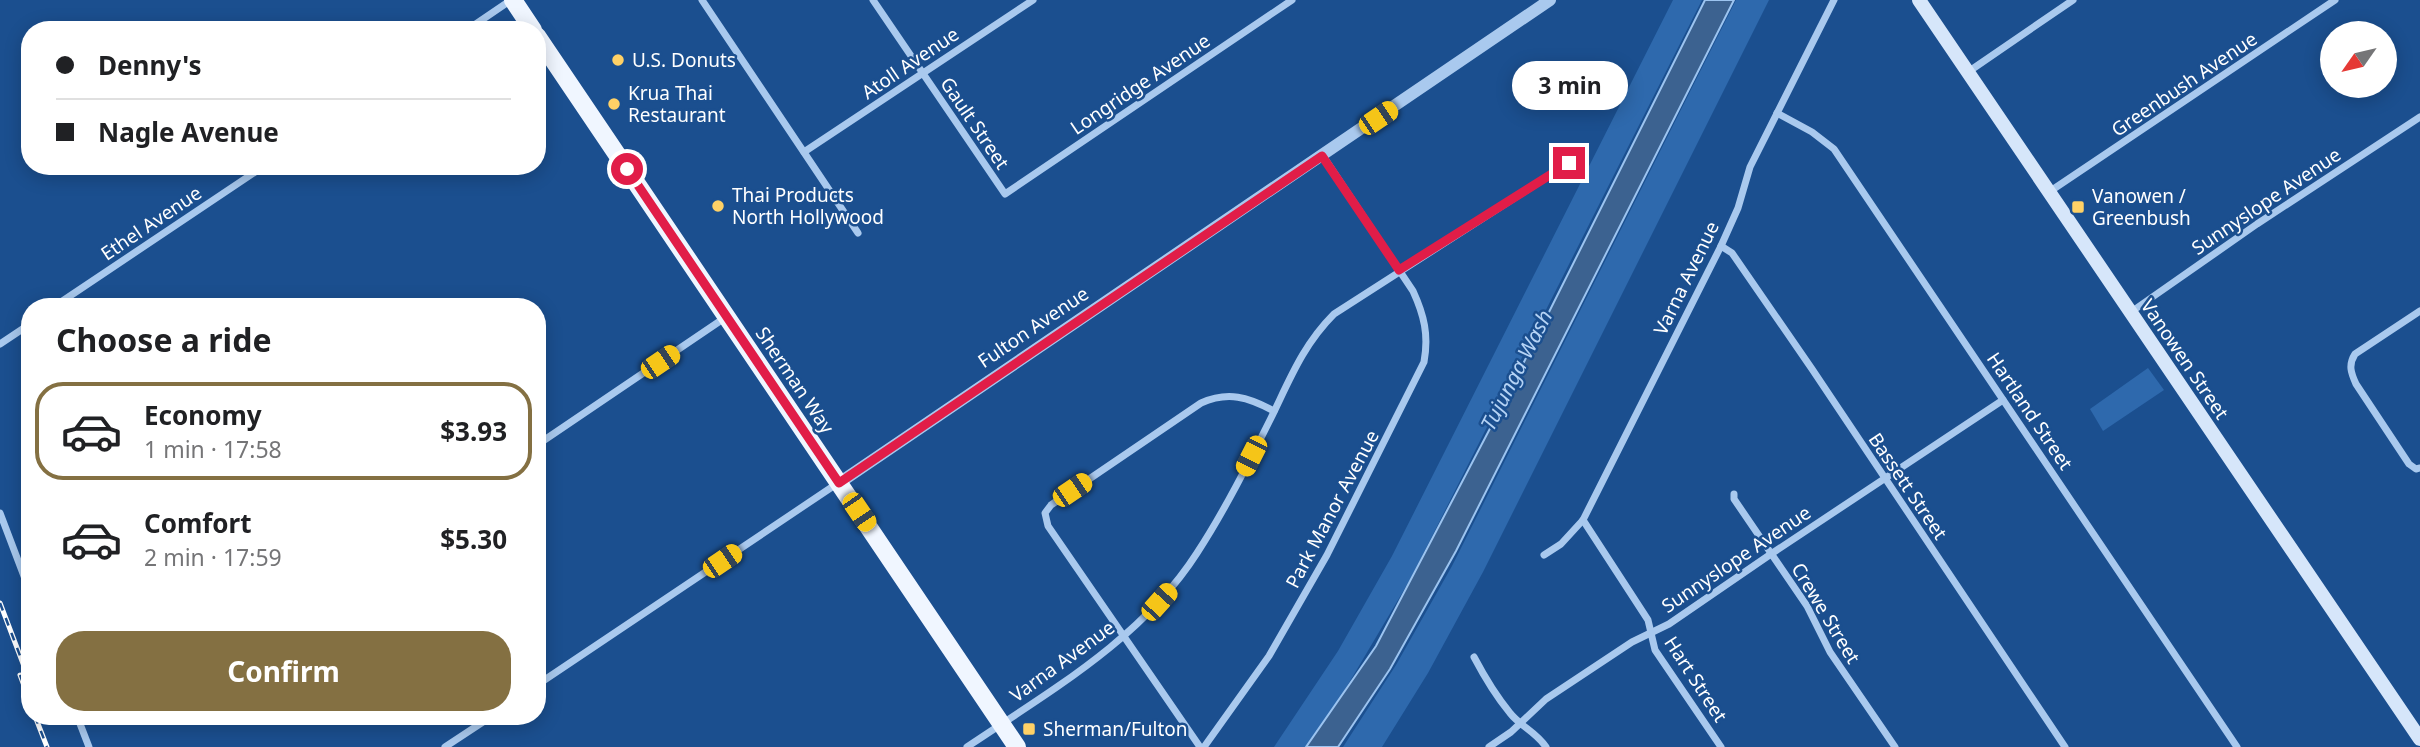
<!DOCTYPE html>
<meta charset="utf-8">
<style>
:root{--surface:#fff;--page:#f6f6f6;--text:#202124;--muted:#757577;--line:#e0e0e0;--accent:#847042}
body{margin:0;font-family:"Noto Sans",sans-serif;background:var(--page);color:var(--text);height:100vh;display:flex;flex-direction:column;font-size:26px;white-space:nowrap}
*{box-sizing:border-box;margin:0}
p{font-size:23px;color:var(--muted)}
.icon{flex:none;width:38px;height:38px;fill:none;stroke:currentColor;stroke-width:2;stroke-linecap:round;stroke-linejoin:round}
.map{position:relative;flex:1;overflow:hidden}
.details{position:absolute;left:21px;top:298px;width:525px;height:427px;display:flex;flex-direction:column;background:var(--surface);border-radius:28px;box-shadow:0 4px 18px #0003}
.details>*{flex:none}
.top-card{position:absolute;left:21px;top:21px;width:525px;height:154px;border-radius:28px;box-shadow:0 4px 18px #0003;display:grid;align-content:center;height:154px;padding:0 35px;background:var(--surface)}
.needle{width:46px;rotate:236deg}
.fabs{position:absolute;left:2320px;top:21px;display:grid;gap:14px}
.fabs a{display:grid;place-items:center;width:77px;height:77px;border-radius:50%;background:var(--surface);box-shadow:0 4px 18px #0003;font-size:35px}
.end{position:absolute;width:32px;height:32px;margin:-16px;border:9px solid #e11d48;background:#fff;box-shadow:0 0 0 4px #fff}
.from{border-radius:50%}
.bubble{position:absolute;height:49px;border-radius:24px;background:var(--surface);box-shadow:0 4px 18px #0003;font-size:23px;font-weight:700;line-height:49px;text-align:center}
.car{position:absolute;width:21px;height:42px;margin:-21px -10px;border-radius:9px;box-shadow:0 0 5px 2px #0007;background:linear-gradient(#f5c518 24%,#345 0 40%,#f5c518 0 76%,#345 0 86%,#f5c518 0)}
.top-card b{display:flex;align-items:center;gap:24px;height:66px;font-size:26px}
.top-card b+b{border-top:2px solid var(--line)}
.top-card i{width:18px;height:18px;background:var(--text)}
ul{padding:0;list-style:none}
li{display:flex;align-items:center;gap:21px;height:98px;margin:0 14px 10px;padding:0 21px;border:4px solid transparent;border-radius:28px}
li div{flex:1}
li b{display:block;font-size:26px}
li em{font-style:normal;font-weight:700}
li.current{border-color:var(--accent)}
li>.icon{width:63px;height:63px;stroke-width:1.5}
h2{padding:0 35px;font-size:32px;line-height:84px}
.button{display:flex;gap:14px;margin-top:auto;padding:14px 35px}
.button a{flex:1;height:80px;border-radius:28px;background:var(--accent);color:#fff;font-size:28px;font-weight:700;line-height:80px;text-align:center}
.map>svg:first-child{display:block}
.green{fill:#2e69ad}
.water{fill:#3c6290;stroke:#9cc4f0;stroke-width:2}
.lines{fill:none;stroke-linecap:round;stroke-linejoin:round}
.minor{stroke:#a9c9ee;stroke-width:7}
.tertiary{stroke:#a9c9ee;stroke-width:12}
.secondary{stroke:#d6e6fa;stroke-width:14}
.primary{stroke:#f0f6ff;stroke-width:18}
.rail-casing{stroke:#fff;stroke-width:5}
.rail{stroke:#1b4f8f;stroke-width:2.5;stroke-dasharray:8;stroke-linecap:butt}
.route{stroke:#e11d48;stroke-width:9}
.poi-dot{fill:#ffd166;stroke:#1b4f8f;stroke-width:2.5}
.labels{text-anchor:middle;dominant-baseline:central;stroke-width:5;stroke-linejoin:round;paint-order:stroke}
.poi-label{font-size:19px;fill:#fff;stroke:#1b4f8f;text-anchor:start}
.street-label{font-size:19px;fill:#fff;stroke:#1b4f8f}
.water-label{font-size:21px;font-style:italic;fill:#b5d3f5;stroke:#1b4f8f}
</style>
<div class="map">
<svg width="2420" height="747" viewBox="0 0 2420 747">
<rect width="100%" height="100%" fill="#1b4f8f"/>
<g class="green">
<polygon points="1673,0 1702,0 1411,578 1340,698 1306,747 1274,747 1338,651 1392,556"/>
<polygon points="1736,0 1769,0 1483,572 1428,673 1382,747 1343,747 1396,665 1452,566"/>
<polygon points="2148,368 2164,390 2103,431 2090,409"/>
</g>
<polygon class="water" points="1705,0 1734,0 1456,551 1390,669 1338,747 1306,747 1376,646 1506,398"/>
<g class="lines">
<g class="minor">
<polyline points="702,0 858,233"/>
<polyline points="873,0 1005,194 1292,0"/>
<polyline points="467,30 511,0"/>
<polyline points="1968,72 2073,0"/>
<polyline points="1777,113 1812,132 1834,149 2237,747"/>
<polyline points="804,152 1033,0"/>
<polyline points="2049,192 2335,0"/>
<polyline points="1721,246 1732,253 1812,369 2065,747"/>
<polyline points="55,306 264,166"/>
<path d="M2420,311L2355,354C2348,365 2351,373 2356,384L2409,464L2416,469L2420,468"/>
<polyline points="2131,312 2257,224 2420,117"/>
<polyline points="0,344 30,324"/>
<polyline points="537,445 726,317"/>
<polyline points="1734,494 1734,499 1807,606 1830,652 1895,747"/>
<polyline points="0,513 30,592"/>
<polyline points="1583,520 1648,620 1655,650 1721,747"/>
<polyline points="1544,555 1561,544 1583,520 1721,246 1738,208 1750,167 1834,0"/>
<path d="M1474,657C1484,676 1496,696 1510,713C1520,726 1536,732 1546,747"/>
<polyline points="537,685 838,483"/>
<polyline points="77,716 89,747"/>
<polyline points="445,747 492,716"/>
<path d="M967,747C1050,691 1142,639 1197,553C1225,510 1248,464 1271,418C1290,379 1303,345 1334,314L1569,163L1573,152"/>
<path d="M1200,747L1048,526L1045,513L1051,505L1201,403C1228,391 1248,397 1274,411"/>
<path d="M1204,747L1269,656L1327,555L1424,362C1429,335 1424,315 1413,291L1323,156"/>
<polyline points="1489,747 1511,732 1546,699 1632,642 1669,624 1771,554 2003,400"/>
</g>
<polyline class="tertiary" points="839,483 1550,0"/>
<polyline class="secondary" points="1919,0 2420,739"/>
<g class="primary">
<polyline points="513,0 533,30"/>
<polyline points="537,36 1017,747"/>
</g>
<g class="rail-casing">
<g id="rail">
<polyline points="0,603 30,682"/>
<polyline points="20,675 30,702"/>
<polyline points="35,716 47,747"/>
</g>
</g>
<use href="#rail" class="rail"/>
</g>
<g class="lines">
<polyline class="route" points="627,169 839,483 1322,156 1399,270 1569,163"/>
</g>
<g class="poi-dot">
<circle cx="618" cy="60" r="7"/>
<circle cx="614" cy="104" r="7"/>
<circle cx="718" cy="206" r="7"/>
<rect x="2071" y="200" width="14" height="14" rx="3.5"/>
<rect x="1022" y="722" width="14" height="14" rx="3.5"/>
</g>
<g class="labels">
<g class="poi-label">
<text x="632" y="60">U.S. Donuts</text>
<text x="628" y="93">Krua Thai<tspan x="628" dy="22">Restaurant</tspan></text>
<text x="732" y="195">Thai Products<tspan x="732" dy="22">North Hollywood</tspan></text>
<text x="2092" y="196">Vanowen /<tspan x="2092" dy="22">Greenbush</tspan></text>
<text x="1043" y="729">Sherman/Fulton</text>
</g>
<g class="street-label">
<text transform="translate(910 63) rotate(-34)">Atoll Avenue</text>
<text transform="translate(1140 84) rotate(-34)">Longridge Avenue</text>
<text transform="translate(2184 84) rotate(-34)">Greenbush Avenue</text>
<text transform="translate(975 123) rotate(56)">Gault Street</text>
<text transform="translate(2266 201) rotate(-34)">Sunnyslope Avenue</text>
<text transform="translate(151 223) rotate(-34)">Ethel Avenue</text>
<text transform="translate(1686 278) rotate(-64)">Varna Avenue</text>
<text transform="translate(1033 327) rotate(-34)">Fulton Avenue</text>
<text transform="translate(2185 359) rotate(56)">Vanowen Street</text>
<text transform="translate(795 380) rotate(56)">Sherman Way</text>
<text transform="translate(2030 411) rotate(56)">Hartland Street</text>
<text transform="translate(1908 486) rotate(56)">Bassett Street</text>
<text transform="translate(1332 509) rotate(-62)">Park Manor Avenue</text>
<text transform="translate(1736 559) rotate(-34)">Sunnyslope Avenue</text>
<text transform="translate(1826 613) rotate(59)">Crewe Street</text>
<text transform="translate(1062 661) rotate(-36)">Varna Avenue</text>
<text transform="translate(1696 679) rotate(57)">Hart Street</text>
</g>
<g class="water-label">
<text transform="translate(1516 370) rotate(-63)">Tujunga Wash</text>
</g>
</g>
</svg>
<div class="fabs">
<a><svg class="needle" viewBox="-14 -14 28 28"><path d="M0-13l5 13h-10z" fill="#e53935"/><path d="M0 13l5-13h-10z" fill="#757577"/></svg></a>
</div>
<i class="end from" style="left:627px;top:169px"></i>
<i class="end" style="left:1569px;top:163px"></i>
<div class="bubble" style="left:1512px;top:61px;width:116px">3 min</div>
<i class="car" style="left:1378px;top:118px;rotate:56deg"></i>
<i class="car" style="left:660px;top:362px;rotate:56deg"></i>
<i class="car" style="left:1251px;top:456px;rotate:207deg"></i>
<i class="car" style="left:1072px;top:490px;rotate:56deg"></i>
<i class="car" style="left:859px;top:512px;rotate:146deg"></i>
<i class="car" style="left:722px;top:561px;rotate:56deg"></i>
<i class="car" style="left:1159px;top:602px;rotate:42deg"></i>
<div class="top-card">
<b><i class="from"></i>Denny's</b>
<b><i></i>Nagle Avenue</b>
</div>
<section class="details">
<h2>Choose a ride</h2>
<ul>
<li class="current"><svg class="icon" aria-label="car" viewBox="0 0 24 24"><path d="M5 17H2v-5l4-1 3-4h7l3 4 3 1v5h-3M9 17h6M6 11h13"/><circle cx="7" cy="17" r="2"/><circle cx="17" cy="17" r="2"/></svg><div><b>Economy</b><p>1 min · 17:58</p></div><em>$3.93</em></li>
<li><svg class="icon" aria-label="car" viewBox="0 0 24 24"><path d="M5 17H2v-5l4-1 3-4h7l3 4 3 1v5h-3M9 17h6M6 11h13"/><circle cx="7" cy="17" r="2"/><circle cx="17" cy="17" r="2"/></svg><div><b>Comfort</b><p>2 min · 17:59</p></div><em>$5.30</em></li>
</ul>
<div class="button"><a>Confirm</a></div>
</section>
</div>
